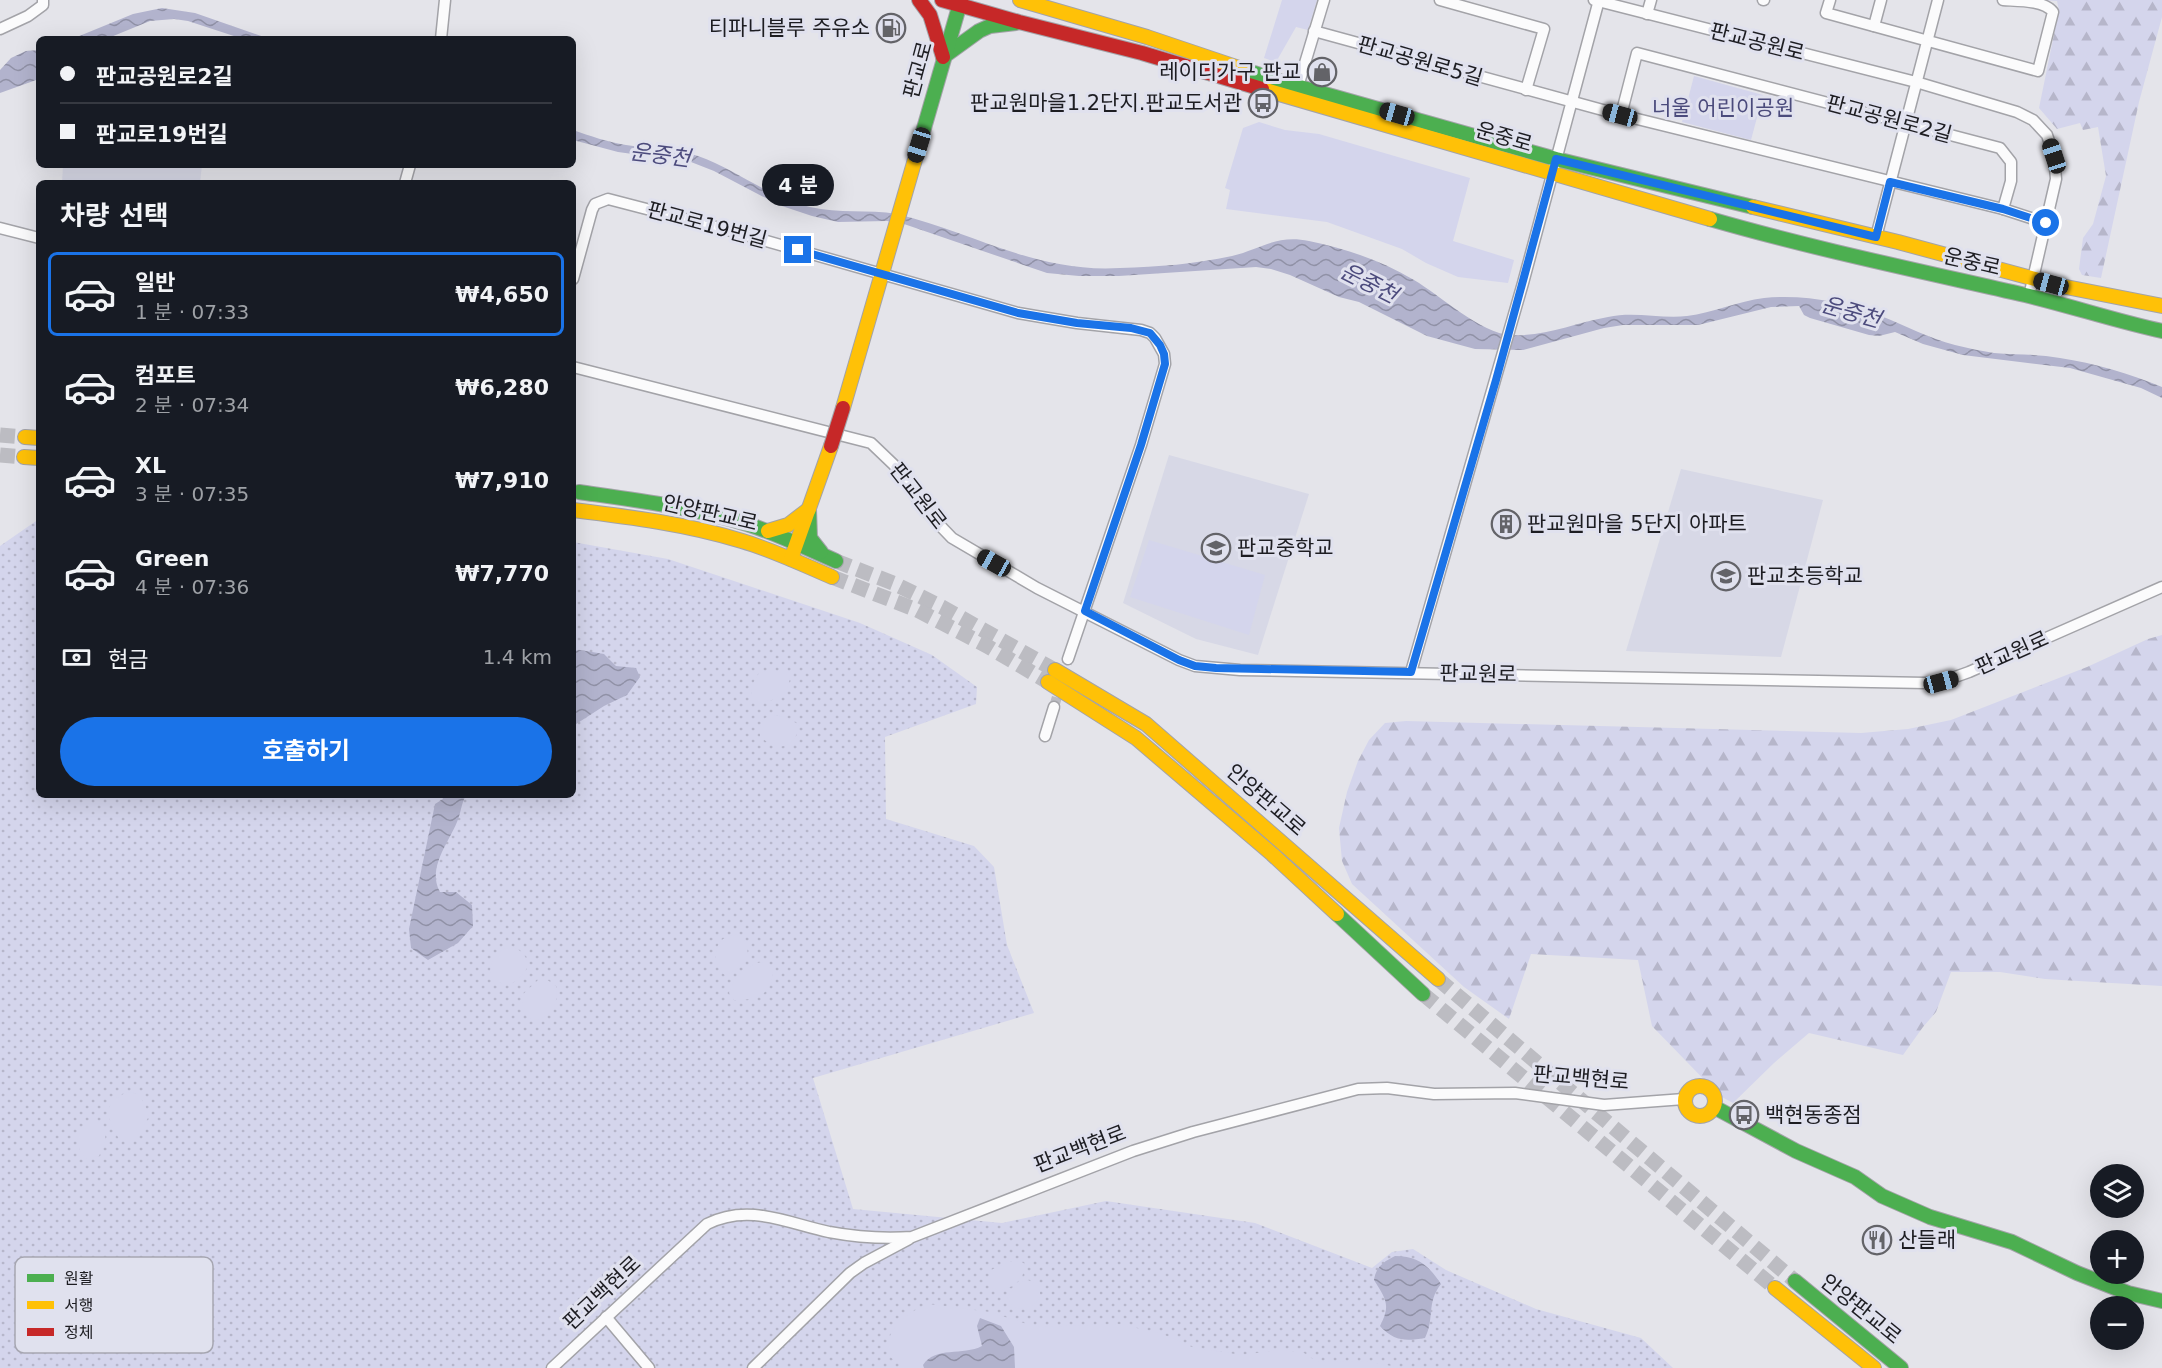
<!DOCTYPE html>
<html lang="ko">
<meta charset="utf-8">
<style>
:root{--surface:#171b24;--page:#20242c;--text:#f1f3f6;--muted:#9ea1a6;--line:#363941;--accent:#1a73e8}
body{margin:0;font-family:"DejaVu Sans","Noto Sans KR",sans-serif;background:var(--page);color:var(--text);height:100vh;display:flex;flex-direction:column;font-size:22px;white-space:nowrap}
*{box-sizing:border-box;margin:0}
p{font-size:20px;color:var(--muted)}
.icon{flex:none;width:33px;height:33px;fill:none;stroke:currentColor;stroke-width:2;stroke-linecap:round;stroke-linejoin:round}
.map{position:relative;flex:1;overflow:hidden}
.drawer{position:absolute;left:36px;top:180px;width:540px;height:618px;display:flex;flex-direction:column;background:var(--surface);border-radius:9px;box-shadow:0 6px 24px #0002}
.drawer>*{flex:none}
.guide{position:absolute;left:36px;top:36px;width:540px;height:132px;border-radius:9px;box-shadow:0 6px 24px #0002;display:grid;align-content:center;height:132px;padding:0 24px;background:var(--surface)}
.controls{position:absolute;left:2090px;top:1164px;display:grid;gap:12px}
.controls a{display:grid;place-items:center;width:54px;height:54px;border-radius:50%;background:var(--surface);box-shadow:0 6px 24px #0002;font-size:30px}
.end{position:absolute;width:27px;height:27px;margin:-14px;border:8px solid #1a73e8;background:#fff;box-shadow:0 0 0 3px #fff}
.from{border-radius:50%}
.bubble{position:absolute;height:42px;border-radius:21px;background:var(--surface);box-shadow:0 6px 24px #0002;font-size:20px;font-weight:700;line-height:42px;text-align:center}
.car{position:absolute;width:18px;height:36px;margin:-18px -9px;border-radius:8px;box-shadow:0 0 4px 2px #0007;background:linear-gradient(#222 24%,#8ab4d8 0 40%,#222 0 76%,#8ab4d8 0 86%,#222 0)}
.guide b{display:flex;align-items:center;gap:21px;height:57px;font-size:22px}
.guide b+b{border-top:2px solid var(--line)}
.guide i{width:15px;height:15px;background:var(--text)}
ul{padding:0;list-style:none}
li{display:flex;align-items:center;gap:18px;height:84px;margin:0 12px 9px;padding:0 12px;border:3px solid transparent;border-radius:9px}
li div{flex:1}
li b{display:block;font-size:22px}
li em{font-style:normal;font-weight:700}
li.current{border-color:var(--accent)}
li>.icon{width:54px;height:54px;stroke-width:1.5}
h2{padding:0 24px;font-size:27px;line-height:72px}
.pay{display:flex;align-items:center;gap:15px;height:66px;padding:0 24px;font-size:22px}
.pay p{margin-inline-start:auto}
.cta{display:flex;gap:12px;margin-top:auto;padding:12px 24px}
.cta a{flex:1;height:69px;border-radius:36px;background:var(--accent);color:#fff;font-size:24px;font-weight:700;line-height:69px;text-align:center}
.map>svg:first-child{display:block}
.built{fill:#d7d8e6}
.grass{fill:url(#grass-dots)}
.forest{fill:url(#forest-firs)}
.green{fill:#d4d5ec}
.water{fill:url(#water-waves)}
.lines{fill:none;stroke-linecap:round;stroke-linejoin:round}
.street-tunnel{stroke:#bcbcc2;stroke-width:10;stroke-dasharray:10 5;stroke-linecap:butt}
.primary-tunnel{stroke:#bcbcc2;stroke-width:15;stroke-dasharray:15 8;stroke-linecap:butt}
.street-casing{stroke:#a3a3a8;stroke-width:13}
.fast-casing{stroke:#a3a3a8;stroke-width:16}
.slow-casing{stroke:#a3a3a8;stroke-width:16}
.jam-casing{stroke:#a3a3a8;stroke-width:16}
.street{stroke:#fbfbfc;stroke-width:10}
.fast{stroke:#4caf50;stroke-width:14}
.slow{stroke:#ffc107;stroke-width:14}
.jam{stroke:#c62828;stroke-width:14}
.jam-bridge-casing{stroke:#a3a3a8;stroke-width:16;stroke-linecap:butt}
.jam-bridge{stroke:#c62828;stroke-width:14}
.route{stroke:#1a73e8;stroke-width:8}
.labels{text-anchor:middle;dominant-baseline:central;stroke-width:6;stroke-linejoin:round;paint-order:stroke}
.poi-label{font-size:21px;fill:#1d1d22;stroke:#e0e1ee;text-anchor:start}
.street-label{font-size:21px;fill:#1d1d22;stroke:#e0e1ee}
.park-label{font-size:21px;fill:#4b4b7c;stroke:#e0e1ee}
.water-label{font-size:22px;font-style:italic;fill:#4c4b7d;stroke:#e0e1ee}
.key{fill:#e0e1ee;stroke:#a6a6b1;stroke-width:1.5}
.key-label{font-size:16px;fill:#1d1d22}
</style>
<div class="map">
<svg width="2162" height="1368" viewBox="0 0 2162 1368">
<defs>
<pattern id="grass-dots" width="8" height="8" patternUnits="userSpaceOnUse" patternTransform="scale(1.5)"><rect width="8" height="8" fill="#d4d5ec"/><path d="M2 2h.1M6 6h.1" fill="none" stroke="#b6b6ca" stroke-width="1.8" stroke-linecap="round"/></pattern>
<pattern id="forest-firs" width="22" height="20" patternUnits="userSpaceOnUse" patternTransform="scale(1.5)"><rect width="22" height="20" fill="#d4d5ec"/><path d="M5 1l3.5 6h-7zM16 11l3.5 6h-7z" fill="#b6b6ca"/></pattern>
<pattern id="water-waves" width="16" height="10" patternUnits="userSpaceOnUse" patternTransform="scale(1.5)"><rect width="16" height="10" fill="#b2b3cd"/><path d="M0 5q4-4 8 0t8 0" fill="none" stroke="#9091a6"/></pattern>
</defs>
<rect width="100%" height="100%" fill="#e4e4ea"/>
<g class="built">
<polygon points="63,165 202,165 200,183 62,183"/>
<polygon points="1169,455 1309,494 1258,655 1196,639 1123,603"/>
<polygon points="1681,469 1823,500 1781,657 1626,651"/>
</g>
<polygon class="grass" points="39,519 39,795 573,795 573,542 668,559 860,623 932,655 977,687 976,704 885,737 886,819 974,846 994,867 1007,945 1034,1013 813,1078 853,1209 1002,1223 1106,1201 1255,1223 1372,1268 1392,1252 1413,1249 1446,1270 1536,1309 1641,1338 1673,1368 0,1368 0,546"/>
<g class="forest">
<polygon points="2044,0 2162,0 2162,17 2139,102 2101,278 2082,275 2079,269 2083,238 2093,224 2106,176 2098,127 2083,130 2080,123 2057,129 2039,108 2059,10 2057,1"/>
<polygon points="2162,635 2162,986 2045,979 2000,972 1951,972 1936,1012 1923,1027 1903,1055 1809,1033 1774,1063 1733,1103 1720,1096 1652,1026 1638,960 1531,954 1509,1019 1464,987 1352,884 1342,861 1339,828 1347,792 1358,761 1369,740 1385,723 1406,721 1861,733 1908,729 1951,720 2087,667 2148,639"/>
</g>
<g class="green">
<polygon points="1282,0 1317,0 1308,30 1296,27 1276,62 1264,58"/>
<polygon points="1694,76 1763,95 1751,140 1682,122"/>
<polygon points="1259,122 1285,130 1319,134 1470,178 1453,241 1514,260 1508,283 1458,277 1426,263 1402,249 1327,222 1226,209 1230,190 1225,188 1243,128"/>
<polygon points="1149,540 1265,575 1249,635 1130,597"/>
<path d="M769,671H784L790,679L786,692L772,700L758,703L752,699C750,688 753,682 759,673Z"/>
<path d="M774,715L785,717L798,724C799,738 788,751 773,745C769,744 764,739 760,737V727L765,718Z"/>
<path d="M738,934C757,950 745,969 725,975C714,968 712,948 723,939C727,937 734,935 738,934Z"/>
<path d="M511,946C536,956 530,976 508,985L498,982L490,974C490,959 498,950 511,946Z"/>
<path d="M763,962L773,973C771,996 754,1001 734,1000L729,993C733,978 748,963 763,962Z"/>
<path d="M539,979H546L556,986C559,1003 553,1014 537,1020L527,1017L523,1008L521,996Z"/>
<path d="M128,1092L139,1094L145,1105L149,1116L139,1135L131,1141L119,1139C106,1116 101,1103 128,1092Z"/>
<path d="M86,1121H98C109,1133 106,1143 99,1156L86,1159L80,1151L77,1138Z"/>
<polygon points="1020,1261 1025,1264 1022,1278 1013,1286 1000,1290 992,1287 988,1279 991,1270 1008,1262"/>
<path d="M1028,1280L1037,1284L1040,1291V1298C1032,1308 1025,1311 1013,1307L1007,1298C1012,1289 1018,1283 1028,1280Z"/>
<path d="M928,1304L990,1312L1036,1327L1118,1324L1160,1333L1192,1347L1241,1355L1280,1350L1304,1353L1316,1361L1370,1362L1402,1368H903L887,1354C886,1328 906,1313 928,1304Z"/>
</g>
<g class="water">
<polygon points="162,8 195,13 270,39 243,39 188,21 174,19 150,21 106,39 72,39 133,14"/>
<polygon points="39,50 39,79 0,93 0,70 11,58 26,51"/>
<path d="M573,130C590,136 608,142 626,145C650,149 675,148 698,156C737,170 770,198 810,207C839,214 868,209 897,214C975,233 1036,273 1120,268C1158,267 1195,264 1232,256C1261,249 1277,234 1309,241C1345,248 1382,261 1414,280C1440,295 1481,334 1511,335C1545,337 1574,323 1608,317C1634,311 1661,319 1687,316C1713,313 1738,301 1764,298C1803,294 1845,302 1881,316C1906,326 1929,338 1955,345C1968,348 1981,351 1994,353C2016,355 2038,354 2060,358C2094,363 2131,374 2162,387V398L2141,388L2070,368L1963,355L1923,344L1895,332L1879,336L1869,335L1810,318L1804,315L1799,306L1771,307L1698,325H1623L1604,328L1523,350L1475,349L1427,336L1359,302L1339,297L1290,275L1271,269L1256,267L1119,276H1079L1047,273L904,224L887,221L838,222L812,216L779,205L714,171L691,162L618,152L573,140Z"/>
<polygon points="580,650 604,654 616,666 636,668 640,677 627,695 604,706 573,726 573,651"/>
<path d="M441,795H466C461,804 461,813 457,822C448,844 427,868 440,892H456L472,905L473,926L458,943L428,960L411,948L409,929L435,804L443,799Z"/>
<path d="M1395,1256C1418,1256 1429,1266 1441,1284C1426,1303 1435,1318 1425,1338C1406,1341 1395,1342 1380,1326C1391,1305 1386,1299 1374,1280C1376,1267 1383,1262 1395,1256Z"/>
<path d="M980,1318L1001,1326L1014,1347L1015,1368H924L923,1365C935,1346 963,1356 982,1346L977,1326Z"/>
</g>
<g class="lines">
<polyline class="street-tunnel" points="1054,707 1068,659"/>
<g class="primary-tunnel">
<polyline points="0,435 25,437"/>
<polyline points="0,455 24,457"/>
<polyline points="836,561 893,583 942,607 1055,670"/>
<polyline points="832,577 917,610 987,646 1048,682"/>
<polyline points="1438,979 1795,1281"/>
<polyline points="1423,994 1775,1288"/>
</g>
<g class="street-casing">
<g id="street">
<polyline points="1440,0 1544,29 1526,90"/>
<polyline points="1594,0 1916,82 2017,112 2033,120 2047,135 2054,156 2056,179 2029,296"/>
<polyline points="1763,0 1764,0"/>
<path d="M1830,0L1826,13L2038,71L2053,12C2044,0 2017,1 2003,0"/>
<polyline points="1647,14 1651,0"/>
<polyline points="1874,26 1881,0"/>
<polyline points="0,29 28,16 43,5 43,0"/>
<polyline points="1314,31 1621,115 2003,209 2046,223"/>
<polyline points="441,39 445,0"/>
<polyline points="1296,93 1324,0"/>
<polyline points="1621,115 1637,53 2000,148 2011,162 2011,181 2003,209"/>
<polyline points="405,183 410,165"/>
<polyline points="0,228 39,238"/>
<polyline points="1876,237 1938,0"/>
<polyline points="573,279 592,210 595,204 608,199 735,232 1018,313 1077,323 1141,330 1150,333 1155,338 1164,354 1165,364 1141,445 1068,659"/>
<polyline points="573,367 871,443 894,465 926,511 952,538 1037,588 1179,660 1195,666 1240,670 1926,683 1941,682 1969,672 2162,587"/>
<polyline points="1411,672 1523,283 1599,0"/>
<polyline points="1045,736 1054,707"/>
<polyline points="606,1317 649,1368"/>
<path d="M552,1368L707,1224C749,1203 787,1223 829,1232C856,1237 884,1239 912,1237L1133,1151L1193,1132L1358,1089L1387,1088L1434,1094L1515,1093L1604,1105L1684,1099"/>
<polyline points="753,1368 850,1273 864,1263 909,1239"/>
</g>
</g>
<g class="fast-casing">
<g id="fast">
<polyline points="943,57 979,31 990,26 1016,23"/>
<polyline points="1245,70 1289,84 1556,159 1753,207"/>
<polyline points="916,156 961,0"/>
<path d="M1710,219C1814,249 1920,271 2025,295C2071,306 2116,321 2162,331"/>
<path d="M579,492C635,500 692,507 747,524C778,534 806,548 836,561"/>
<polyline points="809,509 810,538 821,552"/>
<polyline points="1337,914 1423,994"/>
<polyline points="1714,1107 1796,1151 1855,1177 1882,1196 1930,1217 2012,1242 2077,1273 2128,1293 2162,1301"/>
<polyline points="1795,1281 1901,1368"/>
</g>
</g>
<g class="slow-casing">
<g id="slow">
<polyline points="1020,0 1147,37 1245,70"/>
<polyline points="1262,89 1710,219"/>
<polyline points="1753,207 1898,242 2061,286 2162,306"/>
<polyline points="843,408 916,156"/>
<polyline points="25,437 39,438"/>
<polyline points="24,457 39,458"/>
<path d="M573,510C630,517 687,524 742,541C773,550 802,564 832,577"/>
<polyline points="768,531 788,525 809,509"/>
<polyline points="791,559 831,446"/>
<polyline points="1055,670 1146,724 1438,979"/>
<polyline points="1048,682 1136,738 1272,854 1337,914"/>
<circle cx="1700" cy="1101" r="15"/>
<polyline points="1775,1288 1874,1368"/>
</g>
</g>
<g class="jam-casing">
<g id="jam">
<polyline points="919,0 930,15 943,57"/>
<polyline points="942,0 1019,22 1142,53 1262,89"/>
</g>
</g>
<use href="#street" class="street"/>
<use href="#fast" class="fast"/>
<use href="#slow" class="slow"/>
<use href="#jam" class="jam"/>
<g class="jam-bridge-casing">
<polyline id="jam-bridge" points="831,446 843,408"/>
</g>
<use href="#jam-bridge" class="jam-bridge"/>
</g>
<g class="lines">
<polyline class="route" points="798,250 1018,313 1077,323 1131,328 1150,333 1160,345 1164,354 1165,364 1141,445 1085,611 1179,660 1195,666 1216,668 1411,672 1496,380 1556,159 1876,237 1890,182 2003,209 2046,223"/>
</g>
<defs>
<g id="fuel-ring" transform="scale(1.5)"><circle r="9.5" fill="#e0e1ee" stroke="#636368" stroke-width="1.5"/><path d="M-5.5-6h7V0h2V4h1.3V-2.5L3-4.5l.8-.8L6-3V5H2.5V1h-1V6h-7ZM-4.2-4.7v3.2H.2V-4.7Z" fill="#636368"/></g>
<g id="shop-ring" transform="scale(1.5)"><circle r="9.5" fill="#e0e1ee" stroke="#636368" stroke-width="1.5"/><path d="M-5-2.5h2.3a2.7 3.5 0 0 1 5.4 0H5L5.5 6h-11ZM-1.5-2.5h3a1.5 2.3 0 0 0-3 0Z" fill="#636368"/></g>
<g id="bus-ring" transform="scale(1.5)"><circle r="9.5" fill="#e0e1ee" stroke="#636368" stroke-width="1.5"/><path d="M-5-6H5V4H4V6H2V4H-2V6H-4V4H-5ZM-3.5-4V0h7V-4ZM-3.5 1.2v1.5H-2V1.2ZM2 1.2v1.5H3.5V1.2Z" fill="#636368"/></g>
<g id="building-ring" transform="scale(1.5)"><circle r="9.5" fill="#e0e1ee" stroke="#636368" stroke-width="1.5"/><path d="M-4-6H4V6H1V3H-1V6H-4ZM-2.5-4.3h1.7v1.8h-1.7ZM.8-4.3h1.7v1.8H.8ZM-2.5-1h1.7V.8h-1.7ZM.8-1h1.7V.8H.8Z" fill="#636368"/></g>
<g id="school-ring" transform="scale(1.5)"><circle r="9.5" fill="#e0e1ee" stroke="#636368" stroke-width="1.5"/><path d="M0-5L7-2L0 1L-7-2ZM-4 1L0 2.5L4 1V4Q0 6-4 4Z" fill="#636368"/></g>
<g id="restaurant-ring" transform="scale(1.5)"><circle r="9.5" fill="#e0e1ee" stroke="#636368" stroke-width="1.5"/><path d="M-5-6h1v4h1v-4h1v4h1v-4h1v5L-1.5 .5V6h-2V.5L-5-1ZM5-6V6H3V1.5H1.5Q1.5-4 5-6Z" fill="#636368"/></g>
</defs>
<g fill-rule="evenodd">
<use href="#fuel-ring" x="891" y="28"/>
<use href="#shop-ring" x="1322" y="72"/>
<use href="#bus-ring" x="1263" y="103"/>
<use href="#building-ring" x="1506" y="524"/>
<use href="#school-ring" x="1216" y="548"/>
<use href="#school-ring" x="1726" y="576"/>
<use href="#bus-ring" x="1744" y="1115"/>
<use href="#restaurant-ring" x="1877" y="1240"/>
</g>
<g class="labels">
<g class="poi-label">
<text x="870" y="28" text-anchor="end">티파니블루 주유소</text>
<text x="1301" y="72" text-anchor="end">레이디가구 판교</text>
<text x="1242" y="103" text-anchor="end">판교원마을1.2단지.판교도서관</text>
<text x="1527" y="524">판교원마을 5단지 아파트</text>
<text x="1237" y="548">판교중학교</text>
<text x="1747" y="576">판교초등학교</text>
<text x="1765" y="1115">백현동종점</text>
<text x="1898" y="1240">산들래</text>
</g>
<g class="street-label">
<text transform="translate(1757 42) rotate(14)">판교공원로</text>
<text transform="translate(1420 61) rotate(16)">판교공원로5길</text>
<text transform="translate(918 70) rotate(-75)">판교로</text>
<text transform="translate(1889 119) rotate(15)">판교공원로2길</text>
<text transform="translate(1504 137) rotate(16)">운중로</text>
<text transform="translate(707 225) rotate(15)">판교로19번길</text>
<text transform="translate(1972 262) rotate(13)">운중로</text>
<text transform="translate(918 496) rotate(52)">판교원로</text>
<text transform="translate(710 513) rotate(13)">안양판교로</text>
<text transform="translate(2012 653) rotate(-24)">판교원로</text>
<text transform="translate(1478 674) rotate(1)">판교원로</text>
<text transform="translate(1266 800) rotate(41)">안양판교로</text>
<text transform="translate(1581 1078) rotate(5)">판교백현로</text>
<text transform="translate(1080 1149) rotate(-21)">판교백현로</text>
<text transform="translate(602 1293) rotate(-43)">판교백현로</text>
<text transform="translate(1861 1309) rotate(39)">안양판교로</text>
</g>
<g class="park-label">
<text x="1723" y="108">너울 어린이공원</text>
</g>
<g class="water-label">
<text transform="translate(660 155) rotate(7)">운중천</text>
<text transform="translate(1369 283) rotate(27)">운중천</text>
<text transform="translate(1851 312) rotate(16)">운중천</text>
</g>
</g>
<rect x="15" y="1257" width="198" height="96" rx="9" class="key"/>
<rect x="27" y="1274" width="27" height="8" fill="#4caf50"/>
<rect x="27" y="1301" width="27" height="8" fill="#ffc107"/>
<rect x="27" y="1328" width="27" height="8" fill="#c62828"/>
<g class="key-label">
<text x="64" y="1284">원활</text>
<text x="64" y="1311">서행</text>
<text x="64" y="1338">정체</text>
</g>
</svg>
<div class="controls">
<a><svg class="icon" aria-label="layers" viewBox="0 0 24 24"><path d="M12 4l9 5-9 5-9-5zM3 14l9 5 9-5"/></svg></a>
<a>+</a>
<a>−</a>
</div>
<i class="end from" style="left:2046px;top:223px"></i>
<i class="end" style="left:798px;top:250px"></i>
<div class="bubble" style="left:762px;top:164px;width:72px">4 분</div>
<i class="car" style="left:1397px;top:114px;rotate:286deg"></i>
<i class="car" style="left:1620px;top:115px;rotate:285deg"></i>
<i class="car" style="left:919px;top:145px;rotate:197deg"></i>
<i class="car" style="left:2054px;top:156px;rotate:342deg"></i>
<i class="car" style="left:2051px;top:284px;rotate:285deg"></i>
<i class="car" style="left:994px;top:563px;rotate:299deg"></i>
<i class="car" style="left:1941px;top:682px;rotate:75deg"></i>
<div class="guide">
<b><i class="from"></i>판교공원로2길</b>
<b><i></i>판교로19번길</b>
</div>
<section class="drawer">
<h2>차량 선택</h2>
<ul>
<li class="current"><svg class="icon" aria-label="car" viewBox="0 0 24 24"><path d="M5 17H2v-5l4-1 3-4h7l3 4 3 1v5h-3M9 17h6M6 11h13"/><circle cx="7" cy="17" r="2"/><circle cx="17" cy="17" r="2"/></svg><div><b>일반</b><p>1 분 · 07:33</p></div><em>₩4,650</em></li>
<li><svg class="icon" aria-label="car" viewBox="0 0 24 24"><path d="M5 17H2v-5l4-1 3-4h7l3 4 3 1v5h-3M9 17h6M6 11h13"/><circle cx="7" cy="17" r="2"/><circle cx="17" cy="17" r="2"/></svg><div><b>컴포트</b><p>2 분 · 07:34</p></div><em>₩6,280</em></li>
<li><svg class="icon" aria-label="car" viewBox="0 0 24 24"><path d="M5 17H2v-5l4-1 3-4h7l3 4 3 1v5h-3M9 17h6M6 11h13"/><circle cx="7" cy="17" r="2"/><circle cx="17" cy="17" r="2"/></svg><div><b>XL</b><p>3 분 · 07:35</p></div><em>₩7,910</em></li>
<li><svg class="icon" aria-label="car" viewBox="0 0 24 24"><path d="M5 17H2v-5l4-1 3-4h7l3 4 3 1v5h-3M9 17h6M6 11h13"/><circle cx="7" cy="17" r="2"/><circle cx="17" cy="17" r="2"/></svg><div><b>Green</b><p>4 분 · 07:36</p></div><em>₩7,770</em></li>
</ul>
<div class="pay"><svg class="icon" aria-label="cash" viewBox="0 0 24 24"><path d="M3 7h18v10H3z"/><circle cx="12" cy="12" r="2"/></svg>현금<p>1.4 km</p></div>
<div class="cta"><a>호출하기</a></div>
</section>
</div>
